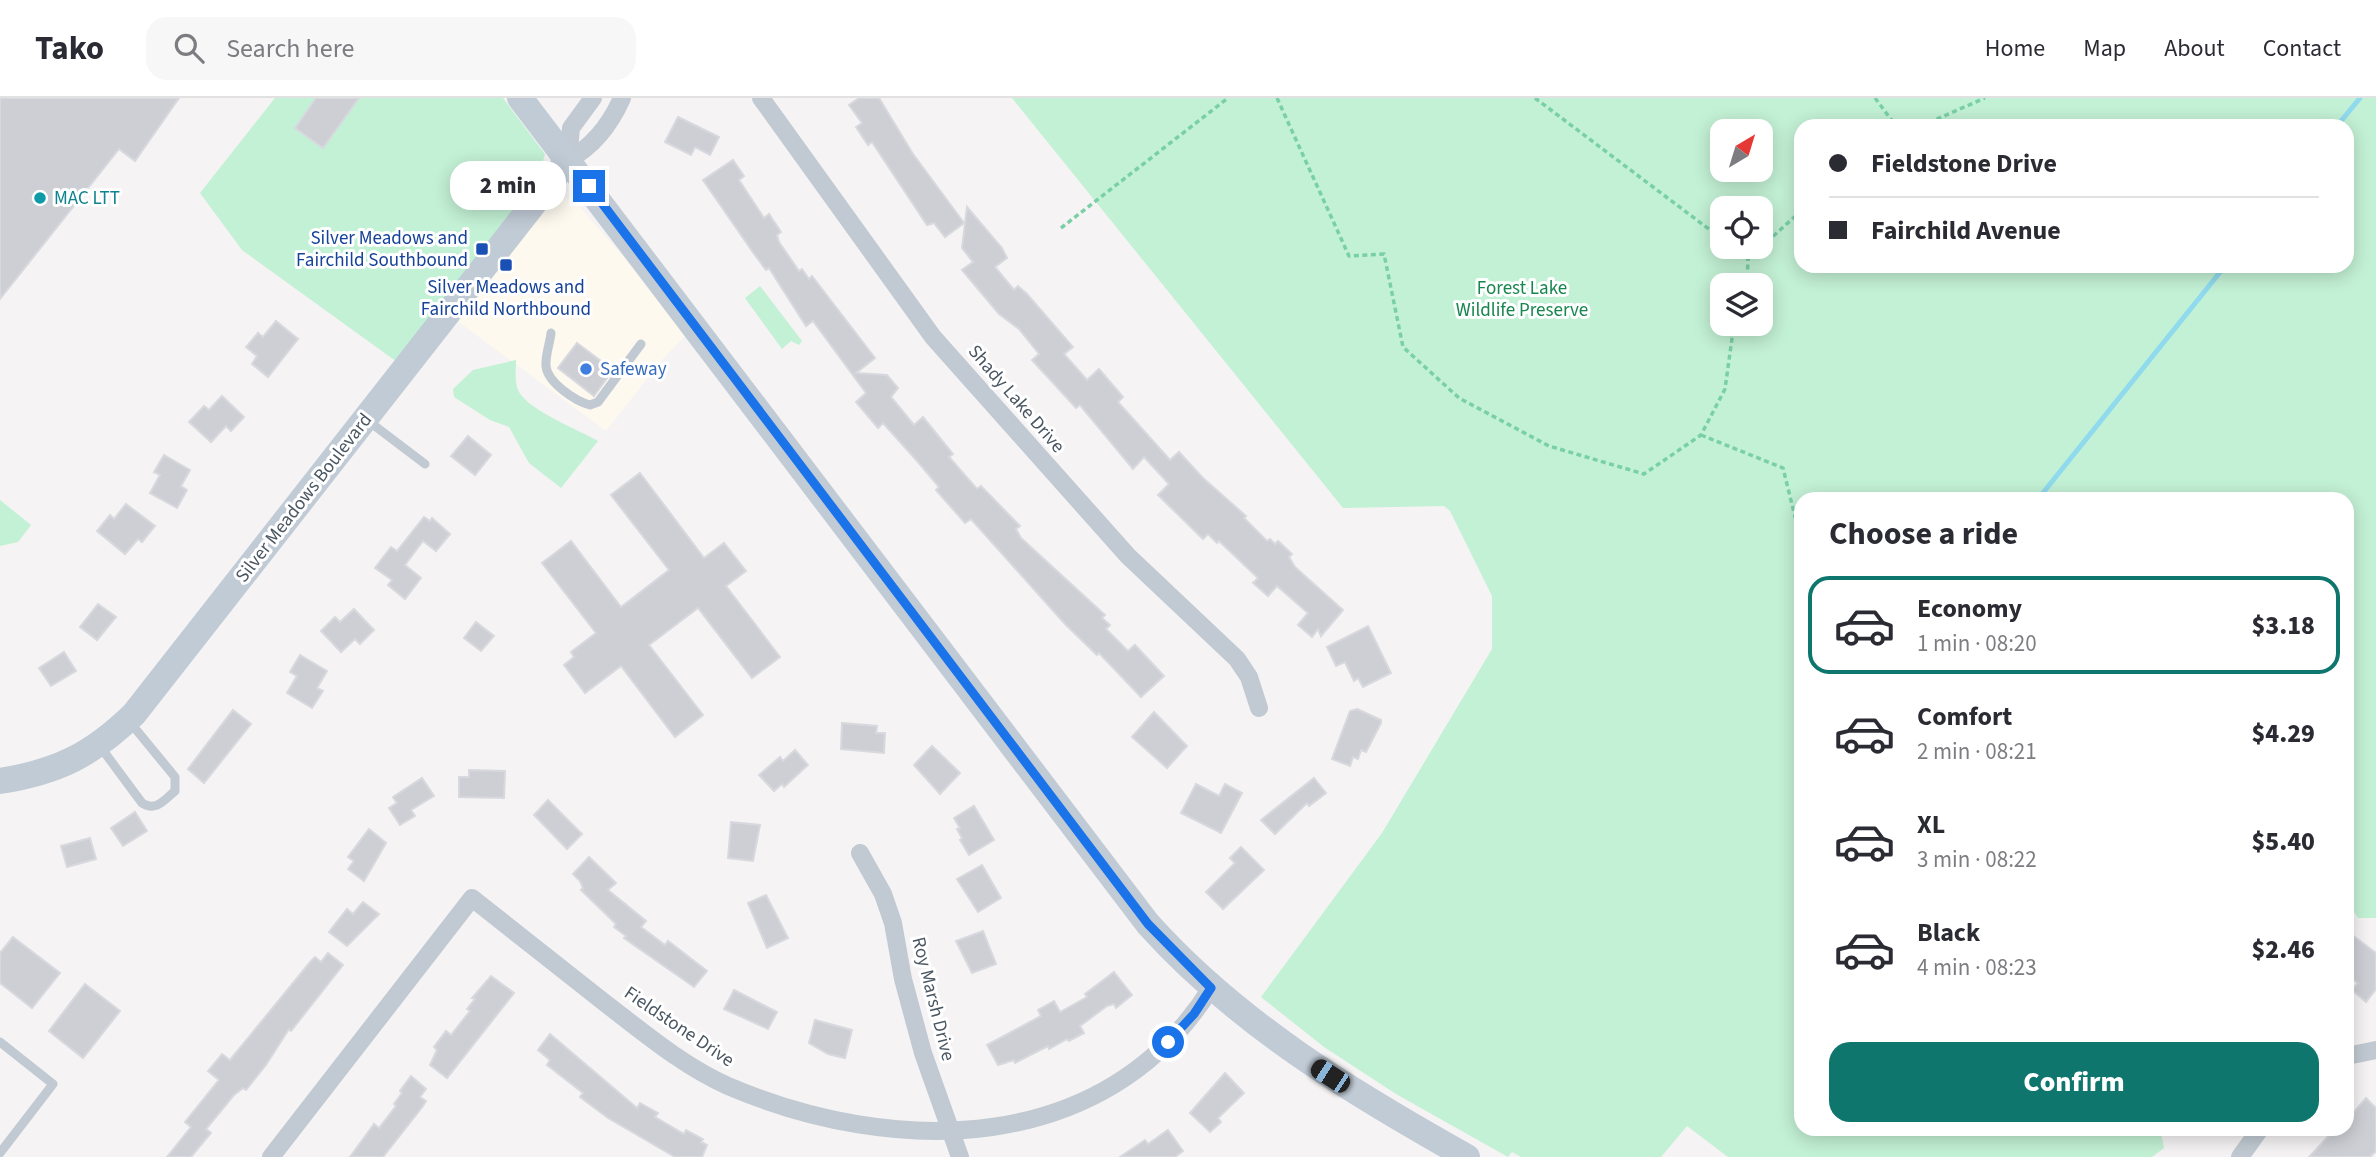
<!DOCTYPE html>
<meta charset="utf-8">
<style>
:root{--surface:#fff;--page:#f7f7f7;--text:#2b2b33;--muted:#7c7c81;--line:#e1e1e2;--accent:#0f766e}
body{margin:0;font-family:"Source Sans 3",sans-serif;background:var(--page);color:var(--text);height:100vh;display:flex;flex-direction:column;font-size:26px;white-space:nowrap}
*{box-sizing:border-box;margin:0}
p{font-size:23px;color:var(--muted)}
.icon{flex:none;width:38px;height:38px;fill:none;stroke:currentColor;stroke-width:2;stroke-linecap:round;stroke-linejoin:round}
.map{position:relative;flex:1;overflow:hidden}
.details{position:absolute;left:1794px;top:394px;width:560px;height:644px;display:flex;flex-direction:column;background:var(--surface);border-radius:21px;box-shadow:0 4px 18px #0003}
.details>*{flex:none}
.guide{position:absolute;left:1794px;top:21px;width:560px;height:154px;border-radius:21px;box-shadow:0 4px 18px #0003;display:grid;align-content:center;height:154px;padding:0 35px;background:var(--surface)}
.needle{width:46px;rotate:38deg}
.fabs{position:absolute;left:1710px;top:21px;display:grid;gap:14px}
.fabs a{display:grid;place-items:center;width:63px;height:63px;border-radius:14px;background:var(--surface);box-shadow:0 4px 18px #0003;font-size:35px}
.end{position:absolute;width:32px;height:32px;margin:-16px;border:9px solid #1a73e8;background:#fff;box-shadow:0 0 0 4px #fff}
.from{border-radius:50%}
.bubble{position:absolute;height:49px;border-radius:21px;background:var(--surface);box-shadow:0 4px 18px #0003;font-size:23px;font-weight:800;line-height:49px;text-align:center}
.car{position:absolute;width:21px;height:42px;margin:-21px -10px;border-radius:9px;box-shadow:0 0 5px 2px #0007;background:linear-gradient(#222 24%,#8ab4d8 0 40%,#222 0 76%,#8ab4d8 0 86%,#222 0)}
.guide b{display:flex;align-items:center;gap:24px;height:66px;font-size:26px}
.guide b+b{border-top:2px solid var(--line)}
.guide i{width:18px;height:18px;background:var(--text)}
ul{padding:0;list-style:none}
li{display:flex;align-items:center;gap:21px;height:98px;margin:0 14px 10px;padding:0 21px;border:4px solid transparent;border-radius:21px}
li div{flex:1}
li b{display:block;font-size:26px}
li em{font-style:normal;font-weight:800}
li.active{border-color:var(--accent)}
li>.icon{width:63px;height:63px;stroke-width:1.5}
h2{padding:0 35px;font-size:32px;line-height:84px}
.primary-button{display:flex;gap:14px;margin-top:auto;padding:14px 35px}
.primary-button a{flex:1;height:80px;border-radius:21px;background:var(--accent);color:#fff;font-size:28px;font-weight:800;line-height:80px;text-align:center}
header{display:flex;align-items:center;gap:42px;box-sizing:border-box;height:98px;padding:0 35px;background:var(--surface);border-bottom:2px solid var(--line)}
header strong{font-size:33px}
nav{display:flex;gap:38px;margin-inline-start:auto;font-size:24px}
.search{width:490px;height:63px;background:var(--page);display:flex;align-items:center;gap:18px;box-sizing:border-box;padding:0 24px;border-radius:21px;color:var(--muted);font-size:26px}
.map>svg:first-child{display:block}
.commercial{fill:#fdf9ef}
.green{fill:#c3f1d5;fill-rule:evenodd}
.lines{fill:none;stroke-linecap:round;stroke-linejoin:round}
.stream{stroke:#90daee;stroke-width:5}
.building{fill:#cdcfd5;stroke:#d7d9de;stroke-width:2}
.path{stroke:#7ad0a6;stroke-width:3.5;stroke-dasharray:5 3.5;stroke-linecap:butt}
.lane{stroke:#c1cad2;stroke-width:9}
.street{stroke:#c1cad2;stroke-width:18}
.secondary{stroke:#c1cbd6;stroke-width:26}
.route{stroke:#1a73e8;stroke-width:9}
.culture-dot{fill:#0f9aa8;stroke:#fff;stroke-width:2.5}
.transit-dot{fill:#1a4fb4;stroke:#fff;stroke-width:2.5}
.shop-dot{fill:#3f7fe0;stroke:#fff;stroke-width:2.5}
.labels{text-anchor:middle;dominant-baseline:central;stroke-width:6;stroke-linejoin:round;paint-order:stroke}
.culture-label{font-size:19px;fill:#0d838f;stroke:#fff;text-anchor:start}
.transit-label{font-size:19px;fill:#164399;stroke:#fff;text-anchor:end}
.park-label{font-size:19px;fill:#17864f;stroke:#fff}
.shop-label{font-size:19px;fill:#366cbe;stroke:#fff;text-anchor:start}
.street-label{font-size:19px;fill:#4a5661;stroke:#fff}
</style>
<header>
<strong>Tako</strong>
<div class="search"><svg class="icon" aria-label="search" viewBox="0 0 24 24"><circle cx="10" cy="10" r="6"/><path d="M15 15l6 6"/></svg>Search here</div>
<nav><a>Home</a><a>Map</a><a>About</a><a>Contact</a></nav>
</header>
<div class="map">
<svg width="2376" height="1059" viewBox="0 0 2376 1059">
<rect width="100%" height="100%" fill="#f5f3f3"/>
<polygon class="commercial" points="572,100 689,234 661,263 606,333 456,222 553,101"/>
<g class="green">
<polygon points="275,0 503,0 545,56 537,85 397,264 242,152 200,95"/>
<path d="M1012,0H2376V820H2358L2347,803V401H1801V1031H2160L2164,1050L2152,1059H1728L1687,1028L1661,1059H1521L1512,1054L1508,1059L1396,996L1324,949L1261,899L1382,735L1492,551V498L1450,413L1444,408L1343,410ZM1801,28H2347V168H1801ZM1722,33H1760V72H1722ZM1722,110H1760V149H1722ZM1722,187H1760V226H1722Z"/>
<polygon points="760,188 802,243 799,247 791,243 782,251 745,200"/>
<path d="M516,262C516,273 514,285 519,294C530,313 579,332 598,343L561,390L529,365L509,329L490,322L454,299L453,291L473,272Z"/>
<polygon points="0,402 31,427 18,444 0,448"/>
</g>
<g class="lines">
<g class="stream">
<polyline points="2337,28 2360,0"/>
<polyline points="2038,401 2225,168"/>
</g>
</g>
<g class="building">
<polygon points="0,0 179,0 135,63 119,51 0,201"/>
<polygon points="316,0 359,0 323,50 295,30"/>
<polygon points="859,0 879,0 913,56 964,125 945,139 934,125 927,127 872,44 868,47 856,29 862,25 849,7"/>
<polygon points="678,19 719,39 710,57 695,49 691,57 665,44"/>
<polygon points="733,62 744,78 739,82 764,120 769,116 781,134 777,137 779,144 799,173 802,171 809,181 812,178 875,260 856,275 887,277 898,290 891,299 914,327 923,319 953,356 949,359 977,391 981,388 1020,428 1016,431 1021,440 1105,517 1102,520 1110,527 1106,531 1128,553 1135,547 1164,578 1141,599 1099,555 1097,557 1065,526 971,421 965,425 936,392 939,389 918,364 883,325 878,330 856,304 866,295 813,223 806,228 769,170 766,172 752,153 703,82"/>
<polygon points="967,109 1002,150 1007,160 995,169 1014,192 1018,188 1027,196 1073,249 1064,256 1087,282 1099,271 1123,299 1118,304 1170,362 1179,354 1203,380 1246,418 1244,420 1267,443 1270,441 1275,446 1278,443 1292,456 1289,459 1295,469 1343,512 1321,538 1318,531 1312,539 1298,527 1308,515 1277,488 1268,498 1253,485 1258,480 1219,443 1217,445 1208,436 1203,441 1158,397 1169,386 1144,359 1133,371 1080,307 1076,310 1032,262 1039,256 1019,231 999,216 962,172 973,164 962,150"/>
<polygon points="276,223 298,241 268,279 252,266 257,258 246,249 258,235 263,239"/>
<polygon points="577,245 613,272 594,298 558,270"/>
<polygon points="222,298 244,319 231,333 226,328 211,344 189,324 204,308 209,312"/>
<polygon points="468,338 491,357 475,377 451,358"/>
<polygon points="164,357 190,372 181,388 187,392 177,410 150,395 160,377 154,374"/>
<polygon points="640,375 704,460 724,445 746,473 726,488 780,559 752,580 698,510 649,547 703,617 675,639 621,568 585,595 564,567 574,559 571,554 596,535 542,465 571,443 621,509 669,472 611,397"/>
<polygon points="126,406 155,428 142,444 138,441 125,456 97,433 110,417 114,421"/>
<polygon points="424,419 430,423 432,420 450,436 436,453 423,443 405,467 421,480 405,501 388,487 392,482 375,470 391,449 397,453"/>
<polygon points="98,506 116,519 97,542 80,529"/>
<polygon points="354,511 374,532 360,546 355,541 341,554 321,533 335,519 340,524"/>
<polygon points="476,524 494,538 481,553 464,540"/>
<polygon points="1368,528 1391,575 1363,589 1358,580 1354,583 1345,564 1336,568 1327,549"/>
<polygon points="64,554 76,573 51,588 39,570"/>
<polygon points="300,557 327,573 317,590 323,593 312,610 287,595 297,578 290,574"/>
<polygon points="1357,611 1381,622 1381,625 1366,654 1361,652 1358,661 1353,659 1350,668 1332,661 1350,613"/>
<polygon points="233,612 251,626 204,685 188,671"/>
<polygon points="1154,614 1187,648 1167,670 1132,639"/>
<polygon points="842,625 877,628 876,635 885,635 884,655 841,651"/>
<polygon points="932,648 960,675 940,696 914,667"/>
<polygon points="795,652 808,667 784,689 782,686 774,693 759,677 780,659 783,663"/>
<polygon points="469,672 505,673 504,700 459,699 459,679 469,679"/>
<polygon points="422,680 434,698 411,712 415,718 400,727 389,710 397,705 393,699"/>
<polygon points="1314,680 1326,695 1309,708 1307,705 1275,736 1261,722"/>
<polygon points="1196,686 1219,698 1225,686 1242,695 1221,735 1181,715"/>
<polygon points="548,702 582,736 567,751 534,717"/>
<polygon points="974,708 994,742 969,757 960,742 962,740 957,731 960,730 954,720"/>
<polygon points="135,714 147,733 123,748 111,730"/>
<polygon points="731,724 760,727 753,763 728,760"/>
<polygon points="369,731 386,745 364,783 348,771 354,763 348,759"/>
<polygon points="90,740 96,761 67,769 61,748"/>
<polygon points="1241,749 1264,772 1223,811 1206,794 1235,765 1230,760"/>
<polygon points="589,759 616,785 608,792 646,823 641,829 665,847 668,843 707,873 694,889 624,840 626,838 614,829 616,826 581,792 583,790 580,783 573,776"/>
<polygon points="982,767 1001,800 978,814 957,781"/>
<polygon points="766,797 788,840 767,850 748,805"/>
<polygon points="363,804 379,816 347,848 329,834 347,811 353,816"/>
<polygon points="983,833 996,866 972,875 956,843"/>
<polygon points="2347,833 2376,855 2376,891 2366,904 2352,892 2358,885 2347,877"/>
<polygon points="13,839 60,875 32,910 0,885 0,855"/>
<polygon points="328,855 343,867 291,933 289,931 266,967 246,992 243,990 234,997 206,1031 211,1035 191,1059 167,1059 191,1029 185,1024 189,1019 219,982 208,973 222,956 230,962 311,863 315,859 321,864"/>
<polygon points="1114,874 1132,897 1116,910 1114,906 1107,908 1080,928 1084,935 1069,943 1067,941 1049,951 1048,948 1015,965 1014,962 998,967 987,947 1041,918 1038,912 1054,903 1060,914 1087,899 1085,896"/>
<polygon points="491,878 514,895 447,980 430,967 437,952 434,949 446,933 451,937 470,913 467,911 475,901 472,900"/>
<polygon points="85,886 120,913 83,960 49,933"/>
<polygon points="734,892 777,914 768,931 724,911"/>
<polygon points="815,922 852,932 845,960 828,956 809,945"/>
<polygon points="550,936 637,1010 640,1005 658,1015 655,1019 684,1036 686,1032 703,1041 701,1044 707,1047 702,1059 675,1059 608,1020 580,999 583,995 547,967 550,962 538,952"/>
<polygon points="1225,975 1244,995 1218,1020 1221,1024 1210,1034 1190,1015"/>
<polygon points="411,978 426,991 420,999 426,1003 423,1008 383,1059 350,1059 374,1026 379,1030 396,1008 394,1006 402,995 400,993"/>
<polygon points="2366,1000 2376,1010 2376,1053 2370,1059 2309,1059 2335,1031 2347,1031 2347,1022"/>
<polygon points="1168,1032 1183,1053 1175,1059 1120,1059 1145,1042 1148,1046"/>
</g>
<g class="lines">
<g class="path">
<polyline points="1277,0 1349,158 1384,156 1403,249 1459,300 1549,348 1644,376 1701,337 1725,291 1734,226"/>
<polyline points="1535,0 1722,141"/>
<polyline points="1875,0 1896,28"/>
<polyline points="1921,28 1985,0"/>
<polyline points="1061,130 1228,0"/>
<polyline points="1732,149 1748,161 1747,187"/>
<polyline points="1748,161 1801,113"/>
<polyline points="1701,337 1783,370 1801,443"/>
</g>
<g class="lane">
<path d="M551,235C550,245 545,258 546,268C547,284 575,303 590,307L598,304L641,246"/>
<polyline points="367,322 425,366"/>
<path d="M99,647L142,705C156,714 164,702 175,693V679L129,623"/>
<polyline points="0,944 53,986 0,1055"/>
</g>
<g class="street">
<polyline points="761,0 933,239 1128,458 1237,561 1249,579 1259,610"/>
<path d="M568,62C594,48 610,27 622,0"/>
<polyline points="568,62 571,30 593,0"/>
<polyline points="860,755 883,796 893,825 903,881 923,955 960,1059"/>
<polyline points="2347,958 2376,952"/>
<path d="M271,1059L472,800C516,835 561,870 605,905C643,934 683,968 728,988C894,1059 1105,1059 1211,890"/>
<polyline points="2240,1059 2260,1031"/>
</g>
<g class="secondary">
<path d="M520,0L1148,826C1238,926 1351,994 1467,1059"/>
<path d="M0,683C57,674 92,657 134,616L568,62"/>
</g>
</g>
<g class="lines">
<polyline class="route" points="589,88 1148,826 1211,890 1194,916 1168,944"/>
</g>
<circle class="culture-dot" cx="40" cy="100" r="7"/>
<g class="transit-dot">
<rect x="475" y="144" width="14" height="14" rx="3.5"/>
<rect x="499" y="160" width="14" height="14" rx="3.5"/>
</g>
<circle class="shop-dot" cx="586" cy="271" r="7"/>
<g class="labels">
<g class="culture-label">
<text x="54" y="100">MAC LTT</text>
</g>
<g class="transit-label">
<text x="468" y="140">Silver Meadows and<tspan x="468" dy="22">Fairchild Southbound</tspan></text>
<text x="506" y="189" text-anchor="middle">Silver Meadows and<tspan x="506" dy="22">Fairchild Northbound</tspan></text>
</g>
<g class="park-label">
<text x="1522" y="190">Forest Lake<tspan x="1522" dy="22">Wildlife Preserve</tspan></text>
</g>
<g class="shop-label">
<text x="600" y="271">Safeway</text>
</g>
<g class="street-label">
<text transform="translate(1016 301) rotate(49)">Shady Lake Drive</text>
<text transform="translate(304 400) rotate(-52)">Silver Meadows Boulevard</text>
<text transform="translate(933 901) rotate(76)">Roy Marsh Drive</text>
<text transform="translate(679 929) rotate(34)">Fieldstone Drive</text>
</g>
</g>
</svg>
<div class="fabs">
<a><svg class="needle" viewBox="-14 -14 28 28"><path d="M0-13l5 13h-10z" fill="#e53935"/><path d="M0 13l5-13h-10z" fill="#7c7c81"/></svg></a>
<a><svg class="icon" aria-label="locate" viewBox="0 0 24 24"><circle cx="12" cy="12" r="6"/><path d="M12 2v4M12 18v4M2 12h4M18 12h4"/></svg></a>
<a><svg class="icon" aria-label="layers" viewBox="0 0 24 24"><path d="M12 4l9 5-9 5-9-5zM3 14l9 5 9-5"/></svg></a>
</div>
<i class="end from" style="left:1168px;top:944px"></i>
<i class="end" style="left:589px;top:88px"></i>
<div class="bubble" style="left:450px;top:63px;width:116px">2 min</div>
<i class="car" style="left:1330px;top:978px;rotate:303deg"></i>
<div class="guide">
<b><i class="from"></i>Fieldstone Drive</b>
<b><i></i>Fairchild Avenue</b>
</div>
<section class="details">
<h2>Choose a ride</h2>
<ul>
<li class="active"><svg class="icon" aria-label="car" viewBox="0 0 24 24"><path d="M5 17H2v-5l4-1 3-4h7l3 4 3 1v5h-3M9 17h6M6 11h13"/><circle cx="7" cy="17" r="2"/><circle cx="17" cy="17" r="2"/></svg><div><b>Economy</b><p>1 min · 08:20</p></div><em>$3.18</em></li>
<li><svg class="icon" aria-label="car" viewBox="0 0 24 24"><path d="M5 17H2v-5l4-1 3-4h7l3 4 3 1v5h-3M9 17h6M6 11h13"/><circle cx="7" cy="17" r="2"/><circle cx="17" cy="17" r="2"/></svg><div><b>Comfort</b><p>2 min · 08:21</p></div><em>$4.29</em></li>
<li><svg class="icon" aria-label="car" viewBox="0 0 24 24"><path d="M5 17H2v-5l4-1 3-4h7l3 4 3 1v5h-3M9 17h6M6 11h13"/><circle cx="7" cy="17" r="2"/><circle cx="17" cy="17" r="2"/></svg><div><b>XL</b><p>3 min · 08:22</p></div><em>$5.40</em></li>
<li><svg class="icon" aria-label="car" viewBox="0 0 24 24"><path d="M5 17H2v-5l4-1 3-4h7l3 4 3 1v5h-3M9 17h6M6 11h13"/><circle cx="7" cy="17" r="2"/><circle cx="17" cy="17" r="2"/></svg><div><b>Black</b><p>4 min · 08:23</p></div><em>$2.46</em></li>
</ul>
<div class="primary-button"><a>Confirm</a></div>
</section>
</div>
